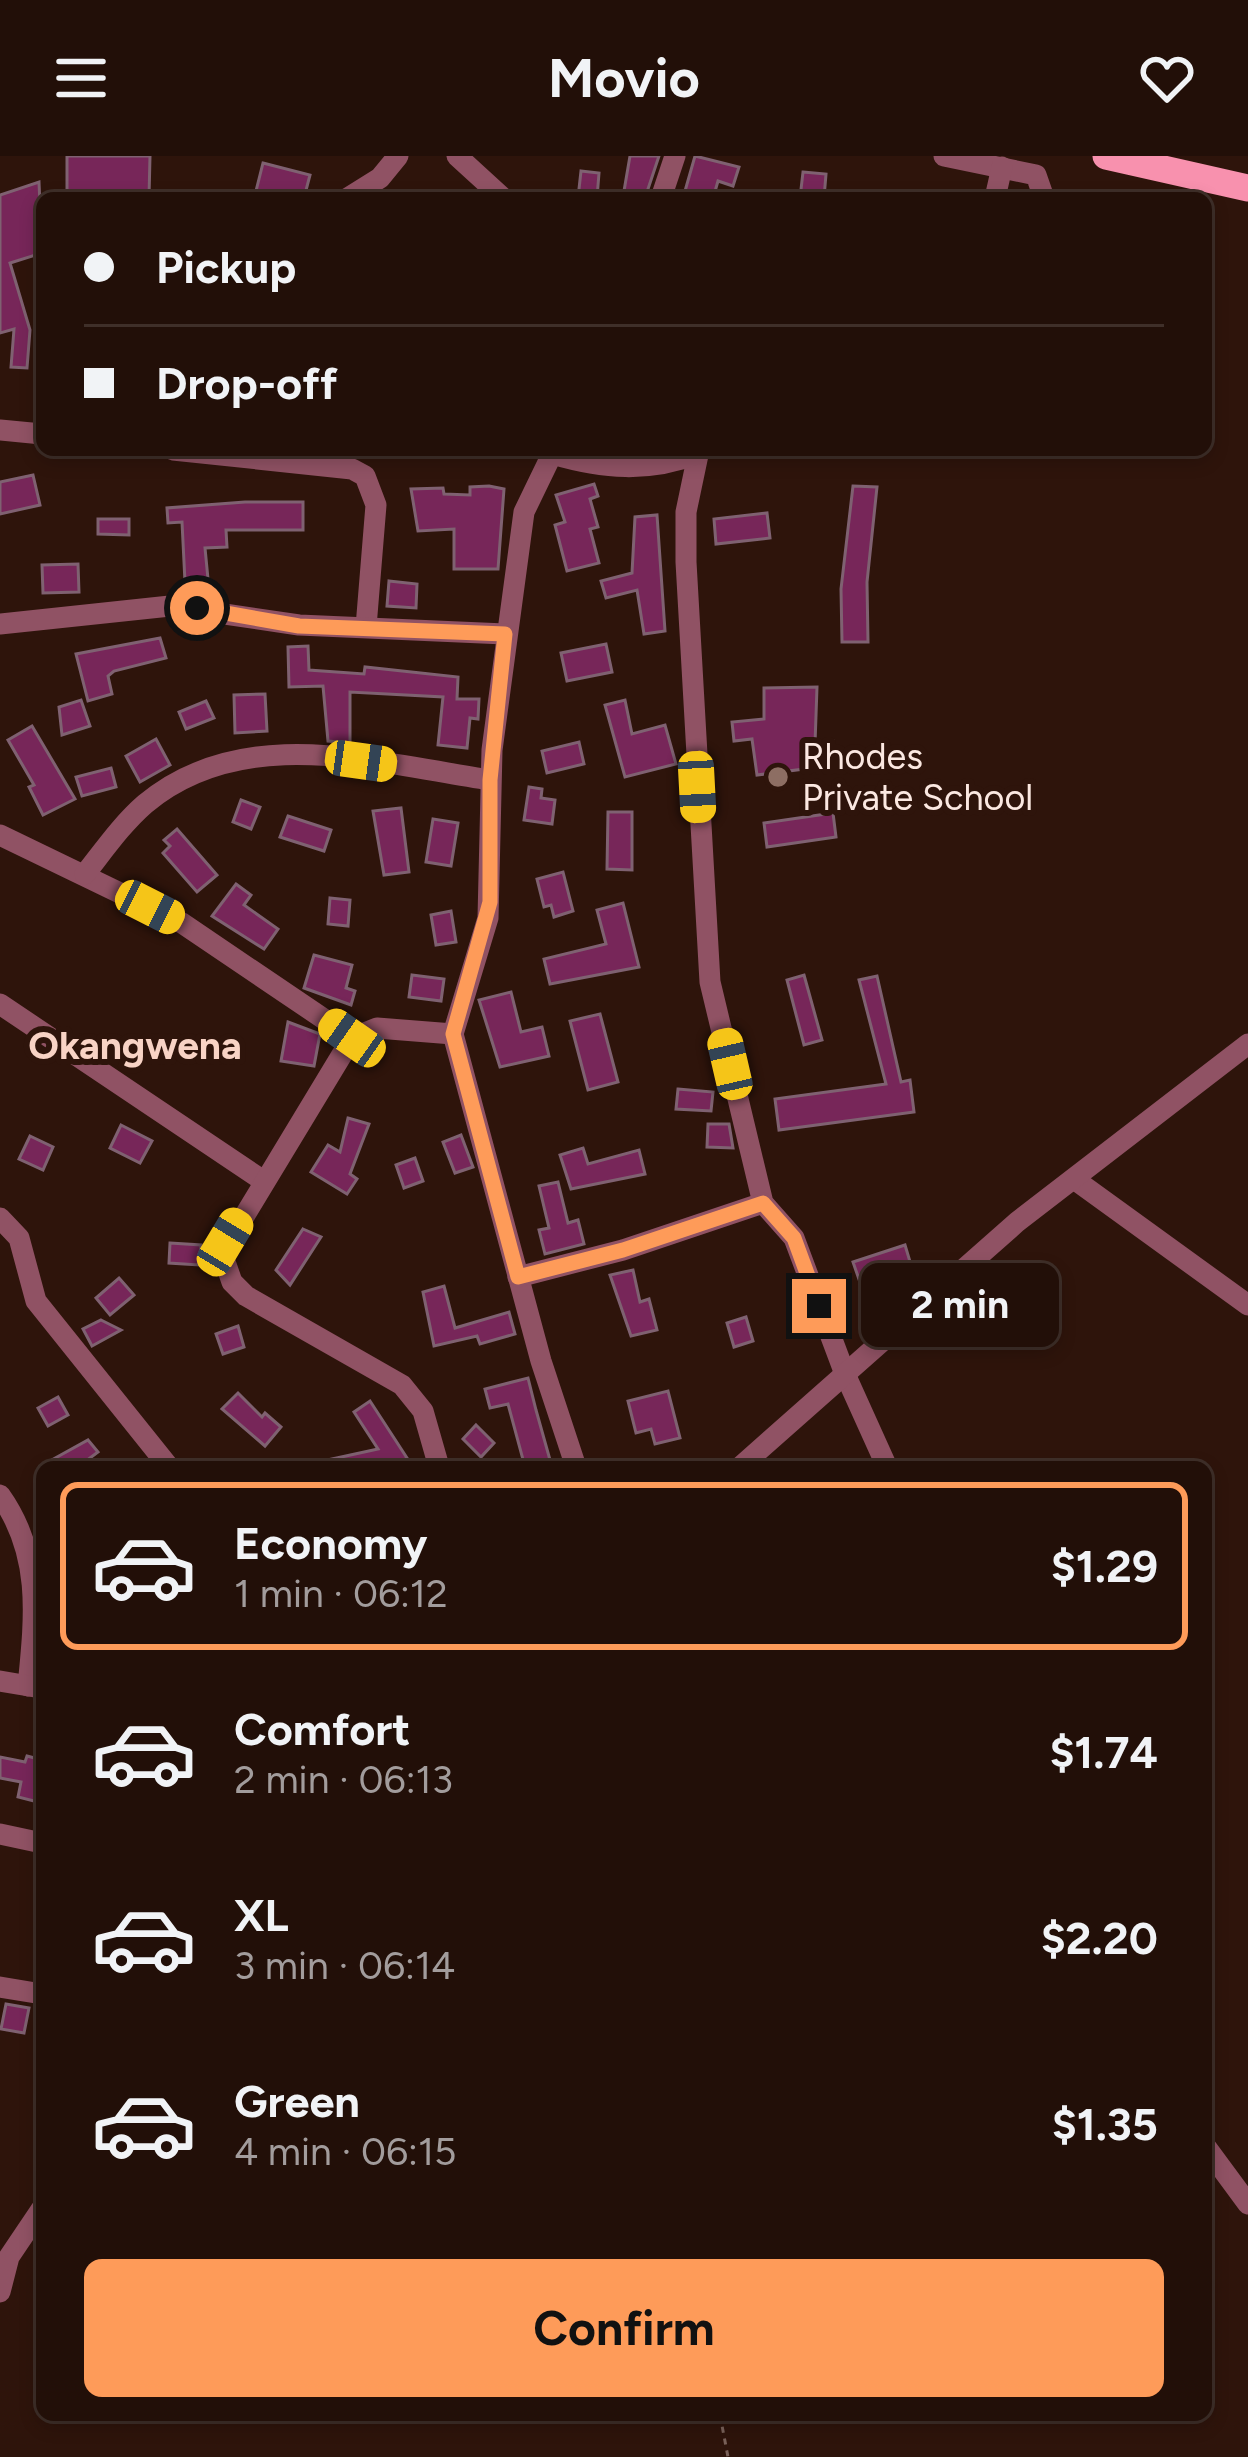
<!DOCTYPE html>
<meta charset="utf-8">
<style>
:root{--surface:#220f08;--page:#2a1812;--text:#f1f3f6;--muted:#a29c9c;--line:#3f2f29;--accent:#fe9b59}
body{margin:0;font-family:Figtree,sans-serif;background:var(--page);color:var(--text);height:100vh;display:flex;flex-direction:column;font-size:45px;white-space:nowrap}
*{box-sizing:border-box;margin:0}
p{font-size:39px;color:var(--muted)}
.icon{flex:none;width:66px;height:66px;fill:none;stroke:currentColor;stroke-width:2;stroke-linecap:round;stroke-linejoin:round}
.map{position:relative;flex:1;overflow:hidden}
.drawer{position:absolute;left:36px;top:1305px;width:1176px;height:960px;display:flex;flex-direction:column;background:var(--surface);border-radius:18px;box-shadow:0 6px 18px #0003,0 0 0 3px var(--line)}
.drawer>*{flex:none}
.top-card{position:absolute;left:36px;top:36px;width:1176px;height:264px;border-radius:18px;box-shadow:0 6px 18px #0003,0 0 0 3px var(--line);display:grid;align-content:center;height:264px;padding:0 48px;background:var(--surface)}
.end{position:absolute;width:54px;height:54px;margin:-27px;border:15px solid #fe9b59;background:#111;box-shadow:0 0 0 6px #111}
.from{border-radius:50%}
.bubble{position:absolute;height:84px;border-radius:18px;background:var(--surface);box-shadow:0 6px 18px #0003,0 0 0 3px var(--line);font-size:39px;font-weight:700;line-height:84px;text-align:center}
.car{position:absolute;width:36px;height:72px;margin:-36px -18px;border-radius:15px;box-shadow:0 0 9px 3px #0007;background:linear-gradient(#f5c518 24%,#345 0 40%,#f5c518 0 76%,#345 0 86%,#f5c518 0)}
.top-card b{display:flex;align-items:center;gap:42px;height:114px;font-size:45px}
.top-card b+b{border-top:3px solid var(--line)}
.top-card i{width:30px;height:30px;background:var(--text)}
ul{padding:21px 0 0;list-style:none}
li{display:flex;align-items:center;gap:36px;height:168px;margin:0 24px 18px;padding:0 24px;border:6px solid transparent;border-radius:18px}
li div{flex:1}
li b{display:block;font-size:45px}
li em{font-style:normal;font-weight:700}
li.on{border-color:var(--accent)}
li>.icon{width:108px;height:108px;stroke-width:1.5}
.primary-button{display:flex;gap:24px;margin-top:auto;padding:24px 48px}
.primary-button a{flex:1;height:138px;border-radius:18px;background:var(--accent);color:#111;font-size:48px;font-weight:700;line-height:138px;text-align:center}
header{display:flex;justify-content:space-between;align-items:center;height:156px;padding:0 48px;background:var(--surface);font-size:54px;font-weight:700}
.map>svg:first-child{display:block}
.building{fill:#772659;stroke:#7f6171;stroke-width:3}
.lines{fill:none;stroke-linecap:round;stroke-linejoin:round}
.path{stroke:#796159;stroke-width:3;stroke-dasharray:6 6;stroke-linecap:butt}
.minor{stroke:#905264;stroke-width:21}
.major{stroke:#f891ae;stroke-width:27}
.route{stroke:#fe9b59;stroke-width:15}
.education-dot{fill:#8d6e63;stroke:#2e140b;stroke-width:4.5}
.labels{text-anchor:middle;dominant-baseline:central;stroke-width:12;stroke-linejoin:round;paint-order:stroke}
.poi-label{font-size:36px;fill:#fbe8e1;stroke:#2e140b;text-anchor:start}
.neighbourhood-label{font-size:39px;font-weight:bold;fill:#f8d3c5;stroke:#2e140b}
</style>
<header><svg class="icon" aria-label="menu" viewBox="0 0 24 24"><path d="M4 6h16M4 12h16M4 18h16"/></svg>Movio<svg class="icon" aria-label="heart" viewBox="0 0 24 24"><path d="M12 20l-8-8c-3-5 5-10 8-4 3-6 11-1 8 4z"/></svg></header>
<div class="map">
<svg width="1248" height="2301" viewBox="0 0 1248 2301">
<rect width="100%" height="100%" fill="#2e140b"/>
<g class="building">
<polygon points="67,0 150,0 149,42 67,42"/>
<polygon points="630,0 659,0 646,39 624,35"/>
<polygon points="695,0 739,11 733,30 718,25 714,39 702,35 700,42 683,42"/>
<polygon points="263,7 310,19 304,42 256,35"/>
<polygon points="581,15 599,17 597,42 578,42"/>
<polygon points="803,16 826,18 824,42 800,42"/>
<polygon points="39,26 42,97 10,107 30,174 27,212 11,211 14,173 0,177 0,39"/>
<polygon points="33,319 40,349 0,358 0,326"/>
<polygon points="594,328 598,340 590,343 598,371 590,373 599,407 567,415 555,369 565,366 556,339"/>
<polygon points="489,330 504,333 498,413 454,413 454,373 418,375 411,333 443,332 444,338 470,339 470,331"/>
<polygon points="853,330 877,331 867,426 868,486 842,486 841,433"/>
<polygon points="245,346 303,346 303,374 226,374 227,391 205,392 208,423 185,426 182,366 168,367 167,352"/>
<polygon points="767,357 770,382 716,388 714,363"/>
<polygon points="657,359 665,475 644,478 637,434 606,442 601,425 632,417 635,361"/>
<polygon points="98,363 129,363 129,379 98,378"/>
<polygon points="78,408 79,436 43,437 42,409"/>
<polygon points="389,425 417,428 416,452 387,450"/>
<polygon points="160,482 166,502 114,515 108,520 112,538 88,545 76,498"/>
<polygon points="606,488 612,516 567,525 561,497"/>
<polygon points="308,490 309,514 364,518 365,511 458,521 457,543 479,543 478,563 470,562 467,592 438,589 443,541 350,536 350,587 328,585 323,530 289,531 288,491"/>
<polygon points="817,531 815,588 833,585 836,609 757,619 752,583 734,585 732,566 764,563 764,532"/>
<polygon points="265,538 267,575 235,577 234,539"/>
<polygon points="81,544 90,570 62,579 59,551"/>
<polygon points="625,544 632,578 665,569 676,608 625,621 605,549"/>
<polygon points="206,545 214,562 186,573 179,556"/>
<polygon points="32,570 75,643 43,659 29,631 34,629 8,584"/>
<polygon points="156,583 170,609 140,626 126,600"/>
<polygon points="579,586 584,608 547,617 542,595"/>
<polygon points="111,612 116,631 82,640 76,621"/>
<polygon points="529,631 542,633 541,642 555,644 552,668 524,664"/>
<polygon points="241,644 260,651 251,673 233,666"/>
<polygon points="401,652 409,716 384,719 373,655"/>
<polygon points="608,656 632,656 632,714 607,713"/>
<polygon points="833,657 836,681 767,691 764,667"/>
<polygon points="288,660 331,674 324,695 280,681"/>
<polygon points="433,663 458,667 451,710 426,706"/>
<polygon points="177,673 217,719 197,736 163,697 170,690 164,684"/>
<polygon points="563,716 573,755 554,761 551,749 544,751 537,723"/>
<polygon points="236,728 251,739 244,749 278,773 264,793 212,760"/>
<polygon points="330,742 350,744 348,770 328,768"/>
<polygon points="623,747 639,811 550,828 544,803 606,788 597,754"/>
<polygon points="451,755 456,786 436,789 431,759"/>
<polygon points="314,799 352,809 346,832 355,835 351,849 304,832"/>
<polygon points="412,819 444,823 441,845 409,841"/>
<polygon points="804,819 822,884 804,889 787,824"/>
<polygon points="877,820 901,926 910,924 914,956 779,974 775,943 886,928 859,824"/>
<polygon points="511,836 521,876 542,871 549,900 500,911 479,844"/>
<polygon points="600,858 618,926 588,934 570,865"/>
<polygon points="288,866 320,878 314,910 281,905"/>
<polygon points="678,933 713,936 711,955 676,953"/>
<polygon points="348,962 369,968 350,1018 357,1023 347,1038 311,1016 328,989 340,996"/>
<polygon points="708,968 729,968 733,992 707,991"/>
<polygon points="121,969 152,985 140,1007 110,992"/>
<polygon points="461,979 473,1011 455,1017 443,986"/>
<polygon points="30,980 53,991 43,1014 19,1003"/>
<polygon points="583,992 588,1008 639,994 645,1018 571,1033 560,999"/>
<polygon points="415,1002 423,1025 404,1032 396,1009"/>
<polygon points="558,1026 568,1067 578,1064 584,1088 545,1098 539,1074 549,1072 539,1030"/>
<polygon points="303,1073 321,1081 290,1129 276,1114"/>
<polygon points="170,1087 201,1089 199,1109 169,1107"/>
<polygon points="905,1089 914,1119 863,1135 853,1106"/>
<polygon points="633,1114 640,1146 649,1143 657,1174 631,1180 610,1119"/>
<polygon points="119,1122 134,1139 110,1159 96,1142"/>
<polygon points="444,1130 455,1172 509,1156 515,1178 480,1188 477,1180 434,1190 423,1136"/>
<polygon points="746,1161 753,1185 734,1191 727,1167"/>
<polygon points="101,1164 121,1174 92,1190 83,1173"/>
<polygon points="238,1170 244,1191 223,1198 216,1178"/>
<polygon points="528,1222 536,1254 552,1311 525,1311 508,1248 490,1252 485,1233"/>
<polygon points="668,1235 680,1282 655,1288 651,1273 636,1277 628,1245"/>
<polygon points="238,1237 262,1261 265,1257 281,1271 265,1290 222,1253"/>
<polygon points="58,1241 68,1259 48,1270 38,1252"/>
<polygon points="370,1245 407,1302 391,1311 324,1311 323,1305 378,1293 354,1256"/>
<polygon points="476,1269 494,1287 481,1301 463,1283"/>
<polygon points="88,1284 98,1296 78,1311 39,1311"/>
<polygon points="27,1600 42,1604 42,1647 18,1641 21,1626 0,1622 0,1601 25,1606"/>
<polygon points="6,1848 29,1852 24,1877 1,1873"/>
</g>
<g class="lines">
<polyline class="path" points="720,2259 728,2301"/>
<g class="minor">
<polyline points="457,0 503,42"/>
<polyline points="944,0 1036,19 1044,42"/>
<polyline points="348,42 380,22 398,0"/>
<polyline points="661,42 675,0"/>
<polyline points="995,42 1002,11"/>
<polyline points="0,274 42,278"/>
<polyline points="173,294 352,313 365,320 376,349 366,471"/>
<polyline points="554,294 524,356 492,594 488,762 453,878 541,1205 576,1311"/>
<polyline points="699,294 686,356 686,406 710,826 763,1047 794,1082 845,1218 887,1311"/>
<path d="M552,298C603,313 649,317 699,297"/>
<polyline points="0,468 170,450 299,469 505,478"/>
<polyline points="0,679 182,767 352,882"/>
<path d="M85,718C104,694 122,668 145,648C243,566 376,607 490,624"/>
<polyline points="0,848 262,1024"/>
<polyline points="1074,1023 1248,1149"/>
<polyline points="0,1062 19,1082 36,1145 169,1311"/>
<polyline points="518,1121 623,1094 763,1047"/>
<polyline points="439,1311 423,1255 402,1229 246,1140 232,1126 222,1097 352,882 377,872 453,878"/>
<polyline points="740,1311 1017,1066 1248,888"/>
<path d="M0,1339C42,1398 35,1460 28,1530"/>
<polyline points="0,1525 41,1532"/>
<polyline points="0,1678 42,1687"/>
<polyline points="0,1831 42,1838"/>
<polyline points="1206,1991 1248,2048"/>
<polyline points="0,2136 9,2101 42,2052"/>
</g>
<polyline class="major" points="1106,0 1248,32"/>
</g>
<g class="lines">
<polyline class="route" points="197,452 299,470 505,478 490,624 490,746 453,878 518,1121 623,1094 763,1047 794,1082 819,1150"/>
</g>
<circle class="education-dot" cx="778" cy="621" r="12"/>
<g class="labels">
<g class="poi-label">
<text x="802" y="600">Rhodes<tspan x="802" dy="41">Private School</tspan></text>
</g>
<g class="neighbourhood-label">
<text x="135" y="889">Okangwena</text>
</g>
</g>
</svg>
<i class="end from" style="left:197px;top:452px"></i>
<i class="end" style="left:819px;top:1150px"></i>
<div class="bubble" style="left:861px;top:1107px;width:198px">2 min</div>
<i class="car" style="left:361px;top:605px;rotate:98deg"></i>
<i class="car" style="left:697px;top:631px;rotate:177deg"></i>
<i class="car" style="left:150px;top:751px;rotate:117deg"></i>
<i class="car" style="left:352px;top:882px;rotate:305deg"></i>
<i class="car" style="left:730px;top:908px;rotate:347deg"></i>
<i class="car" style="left:225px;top:1086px;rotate:31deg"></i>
<div class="top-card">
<b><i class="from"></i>Pickup</b>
<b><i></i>Drop-off</b>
</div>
<section class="drawer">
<ul>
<li class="on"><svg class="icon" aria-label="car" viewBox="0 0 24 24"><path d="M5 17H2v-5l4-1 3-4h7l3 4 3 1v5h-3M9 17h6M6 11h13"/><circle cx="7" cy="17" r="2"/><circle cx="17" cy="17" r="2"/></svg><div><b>Economy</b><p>1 min · 06:12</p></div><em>$1.29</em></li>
<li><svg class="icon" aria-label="car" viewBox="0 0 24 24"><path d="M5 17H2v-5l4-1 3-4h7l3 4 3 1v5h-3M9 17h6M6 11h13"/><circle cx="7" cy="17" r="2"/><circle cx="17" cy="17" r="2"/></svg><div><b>Comfort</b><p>2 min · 06:13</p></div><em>$1.74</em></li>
<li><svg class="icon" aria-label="car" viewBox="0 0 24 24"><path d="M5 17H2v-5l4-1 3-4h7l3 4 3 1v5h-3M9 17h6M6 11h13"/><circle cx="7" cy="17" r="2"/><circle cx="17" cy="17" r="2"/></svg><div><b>XL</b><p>3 min · 06:14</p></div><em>$2.20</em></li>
<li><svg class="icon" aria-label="car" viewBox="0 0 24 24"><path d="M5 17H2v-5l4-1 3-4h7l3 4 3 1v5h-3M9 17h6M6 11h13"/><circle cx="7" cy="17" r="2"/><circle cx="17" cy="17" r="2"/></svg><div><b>Green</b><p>4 min · 06:15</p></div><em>$1.35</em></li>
</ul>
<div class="primary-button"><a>Confirm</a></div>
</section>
</div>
